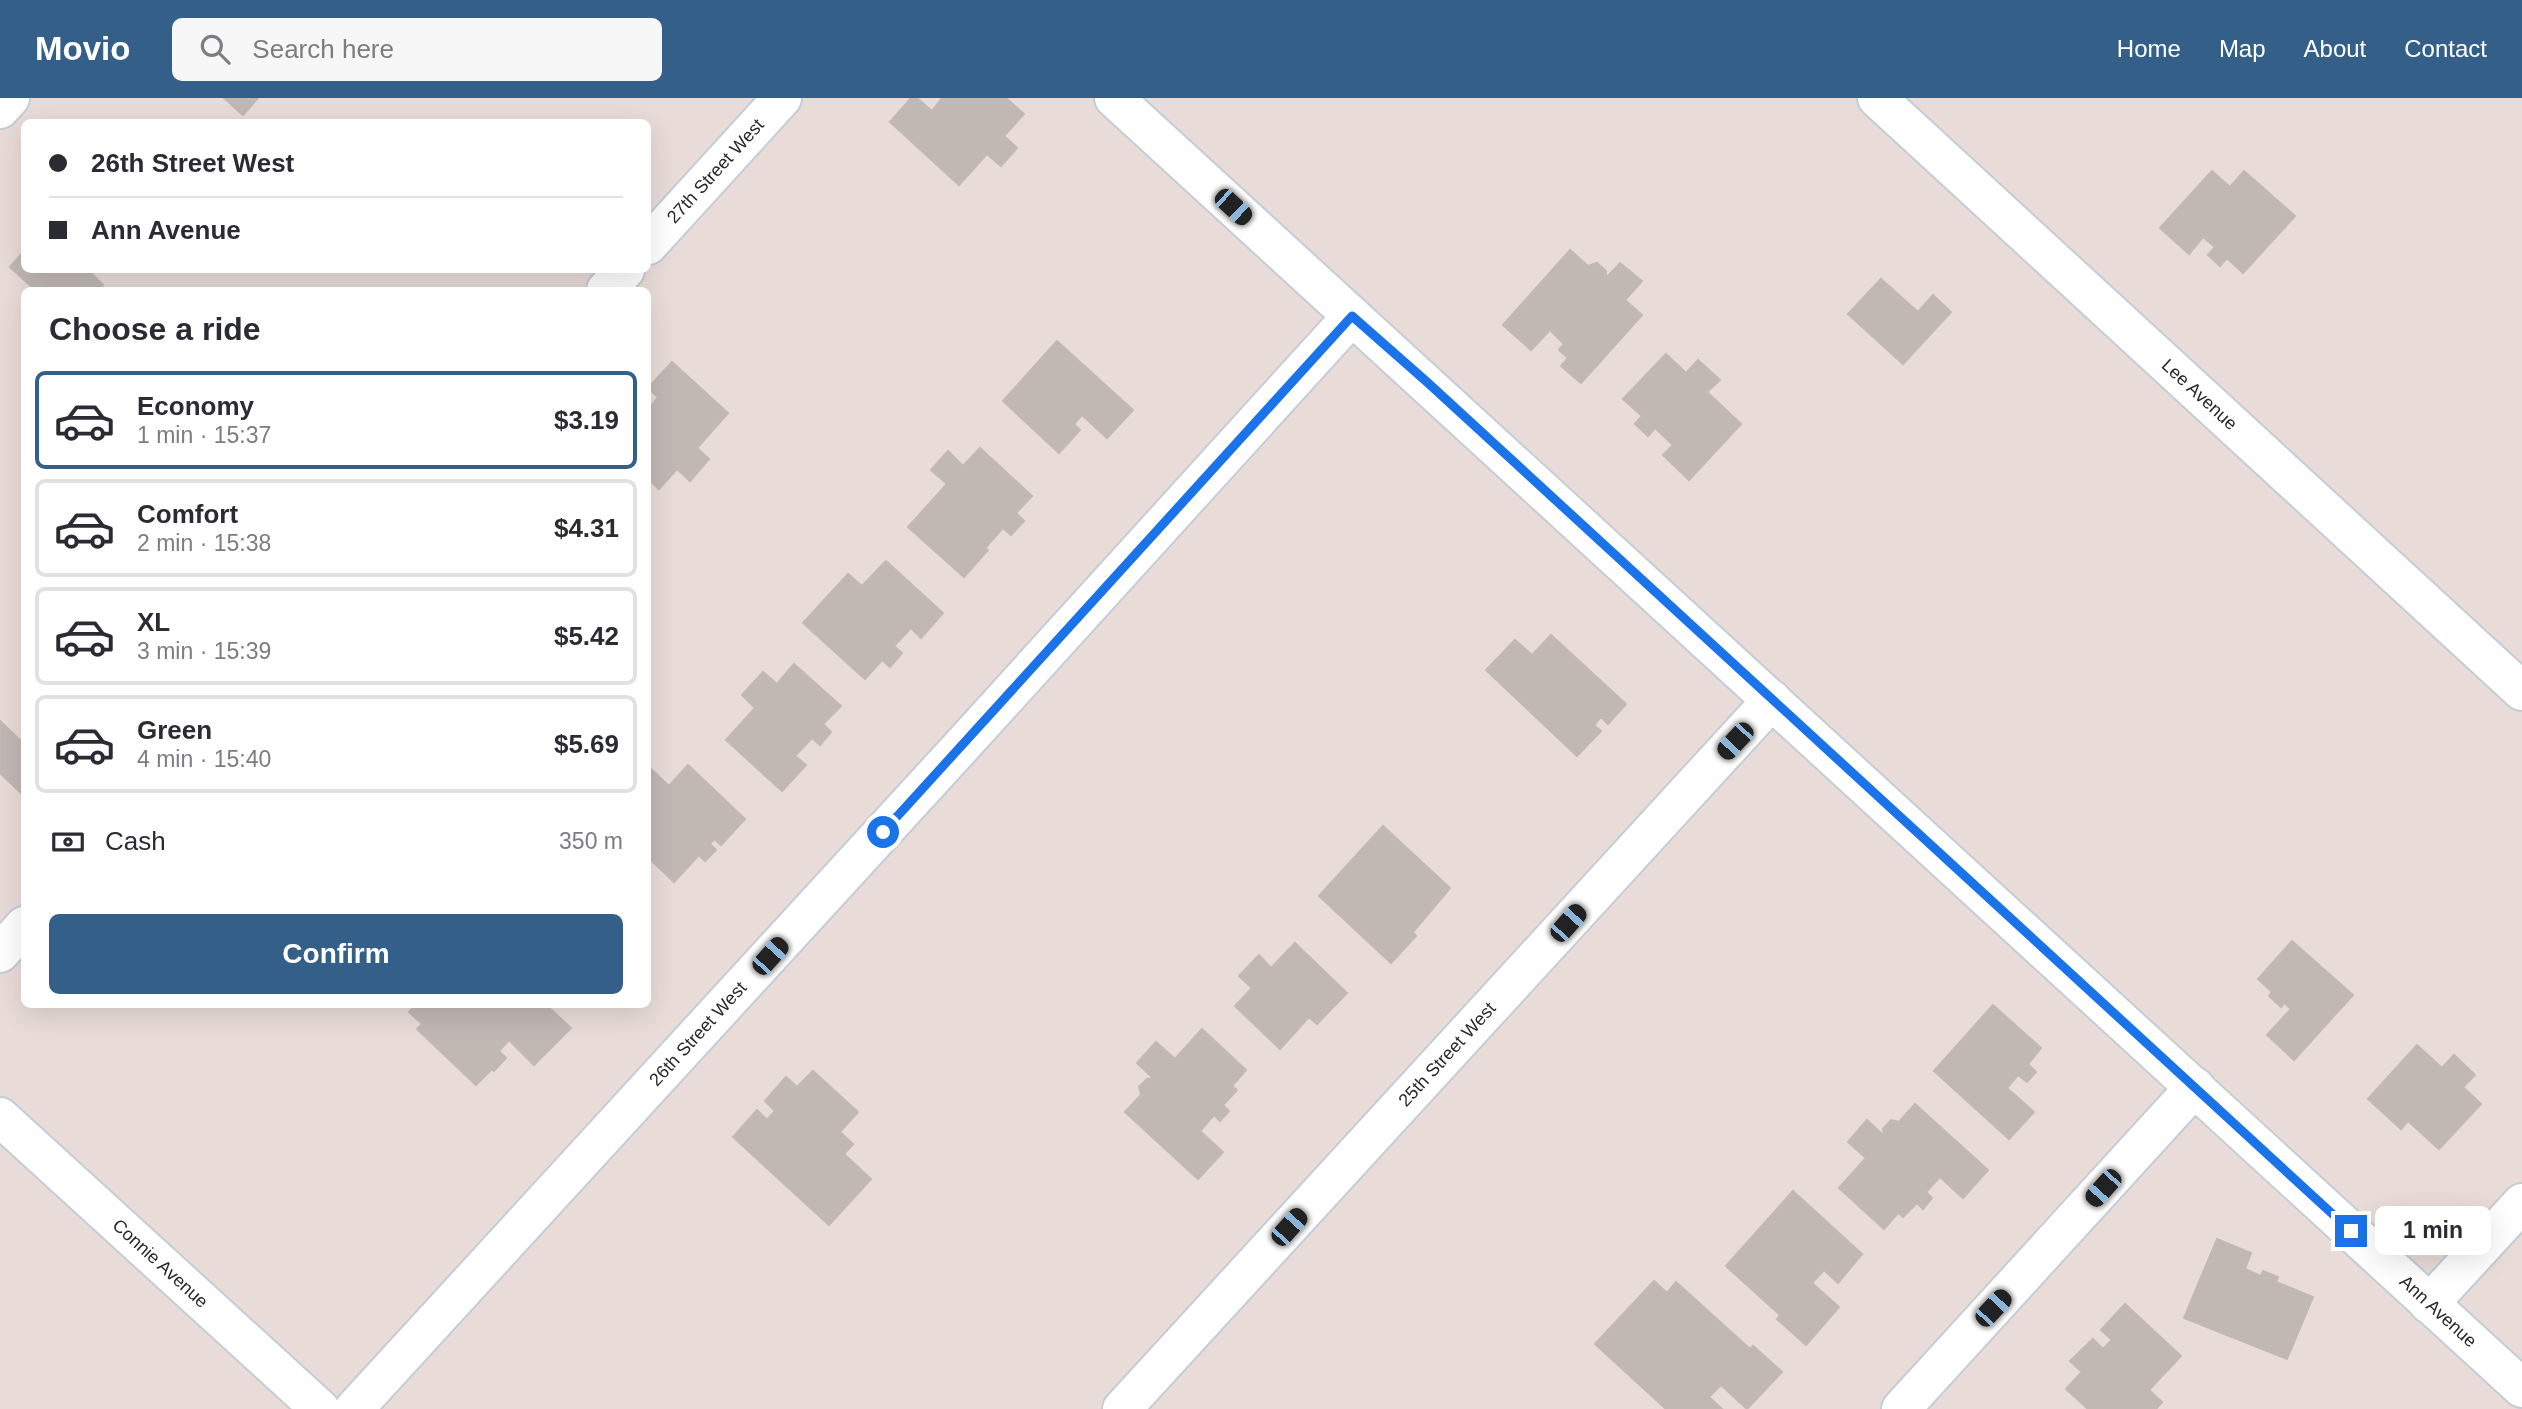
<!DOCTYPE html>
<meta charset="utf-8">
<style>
:root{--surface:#fff;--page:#f7f7f7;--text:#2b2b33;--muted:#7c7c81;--line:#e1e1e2;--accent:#335f89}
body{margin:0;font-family:Arial,sans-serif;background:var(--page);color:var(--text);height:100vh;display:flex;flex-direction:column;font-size:26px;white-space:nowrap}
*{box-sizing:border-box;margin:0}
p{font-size:23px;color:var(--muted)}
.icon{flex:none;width:38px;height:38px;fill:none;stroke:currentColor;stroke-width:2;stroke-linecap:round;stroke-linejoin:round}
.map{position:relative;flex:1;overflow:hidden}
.drawer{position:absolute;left:21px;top:189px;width:630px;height:721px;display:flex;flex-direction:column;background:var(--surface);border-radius:10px;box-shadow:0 7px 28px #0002}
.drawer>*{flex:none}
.guide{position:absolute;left:21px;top:21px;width:630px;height:154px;border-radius:10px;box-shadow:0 7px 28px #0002;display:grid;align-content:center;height:154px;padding:0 28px;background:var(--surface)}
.end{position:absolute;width:32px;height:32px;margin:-16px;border:9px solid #1a73e8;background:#fff;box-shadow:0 0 0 4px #fff}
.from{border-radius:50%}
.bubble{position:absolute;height:49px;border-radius:10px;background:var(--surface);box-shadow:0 7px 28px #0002;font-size:23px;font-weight:800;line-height:49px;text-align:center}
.car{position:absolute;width:21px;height:42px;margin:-21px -10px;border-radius:9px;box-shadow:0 0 5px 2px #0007;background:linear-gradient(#222 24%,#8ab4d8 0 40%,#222 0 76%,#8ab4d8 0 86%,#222 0)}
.guide b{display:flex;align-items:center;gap:24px;height:66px;font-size:26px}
.guide b+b{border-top:2px solid var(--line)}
.guide i{width:18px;height:18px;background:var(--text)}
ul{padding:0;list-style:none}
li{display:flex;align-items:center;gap:21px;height:98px;margin:0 14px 10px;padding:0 14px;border:4px solid var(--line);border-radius:10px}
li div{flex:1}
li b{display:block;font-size:26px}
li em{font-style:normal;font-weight:800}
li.selected{border-color:var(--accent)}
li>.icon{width:63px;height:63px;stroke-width:1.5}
h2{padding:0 28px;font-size:32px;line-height:84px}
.pay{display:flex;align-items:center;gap:18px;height:77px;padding:0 28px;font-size:26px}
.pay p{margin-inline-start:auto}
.cta{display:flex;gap:14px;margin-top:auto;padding:14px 28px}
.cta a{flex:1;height:80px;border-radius:10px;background:var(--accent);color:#fff;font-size:28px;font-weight:800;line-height:80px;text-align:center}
header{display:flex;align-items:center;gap:42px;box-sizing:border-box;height:98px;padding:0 35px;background:var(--accent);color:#fff}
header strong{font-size:33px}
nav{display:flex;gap:38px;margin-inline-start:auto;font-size:24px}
.search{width:490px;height:63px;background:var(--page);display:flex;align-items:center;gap:18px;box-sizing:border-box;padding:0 24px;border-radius:10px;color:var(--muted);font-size:26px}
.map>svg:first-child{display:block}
.building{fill:#c1b8b4;stroke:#c4b8b3;stroke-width:2}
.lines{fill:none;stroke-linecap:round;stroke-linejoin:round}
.minor-casing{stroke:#c4cdd5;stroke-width:42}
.minor{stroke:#fff;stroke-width:38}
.route{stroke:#1a73e8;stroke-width:9}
.labels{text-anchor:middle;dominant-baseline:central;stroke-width:7;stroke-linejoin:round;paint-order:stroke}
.street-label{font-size:18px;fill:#272727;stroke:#fff}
</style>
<header>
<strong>Movio</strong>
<div class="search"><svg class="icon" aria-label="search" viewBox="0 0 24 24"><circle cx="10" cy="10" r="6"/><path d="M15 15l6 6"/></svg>Search here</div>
<nav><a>Home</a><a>Map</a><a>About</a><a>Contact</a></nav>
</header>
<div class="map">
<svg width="2522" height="1311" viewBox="0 0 2522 1311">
<rect width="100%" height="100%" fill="#e9dcd8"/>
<g class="building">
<polygon points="224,0 258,0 243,17"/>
<polygon points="911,0 917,0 932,13 942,0 1006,0 1024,16 1004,38 1017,50 1001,68 987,56 959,87 890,24"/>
<polygon points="2212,73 2230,89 2244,73 2295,118 2243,175 2227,160 2220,168 2208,157 2215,149 2203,139 2189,156 2160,130"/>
<polygon points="1570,152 1588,168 1597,165 1606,173 1606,180 1620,165 1642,183 1625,202 1642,217 1581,285 1561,268 1568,260 1559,252 1564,246 1550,232 1531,252 1503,227"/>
<polygon points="24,153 24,172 93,172 90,174 103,187 98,192 35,192 10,169"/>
<polygon points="1881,181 1918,214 1933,197 1951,214 1903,266 1848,216"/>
<polygon points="1057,243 1133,312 1107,340 1082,317 1074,326 1080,332 1059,355 1003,303"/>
<polygon points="1666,256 1686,275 1698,262 1720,282 1707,294 1741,326 1689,382 1663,357 1673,347 1655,330 1648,338 1635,326 1642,318 1623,301"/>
<polygon points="672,264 728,315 697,350 709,361 690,383 677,371 659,391 648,381 648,306 650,309 658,299 648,290"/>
<polygon points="980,350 1032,398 1016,415 1024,423 1011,437 1003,430 985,450 988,452 964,479 908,429 947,386 931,372 948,353 963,368"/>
<polygon points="886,463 943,515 921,540 911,530 894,548 902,555 890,569 882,562 865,581 803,525 848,476 862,488"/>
<polygon points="1551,537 1626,606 1608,626 1601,619 1594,627 1601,633 1577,658 1486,572 1515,542 1532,557"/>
<polygon points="794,566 841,608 823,626 831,634 820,647 812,640 795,658 806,667 782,693 726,642 755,610 742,597 763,574 777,586"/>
<polygon points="0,623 24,646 24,691 21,695 0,675"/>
<polygon points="688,667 745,721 721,747 714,741 710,746 716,752 705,763 699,757 674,784 648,759 648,668 669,688"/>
<polygon points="1383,728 1450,790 1413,834 1416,838 1391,865 1319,798"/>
<polygon points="2292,843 2353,897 2294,962 2267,937 2291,911 2284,905 2281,909 2269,898 2272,894 2258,881"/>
<polygon points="1295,845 1347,895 1317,926 1309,919 1280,951 1235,908 1252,890 1239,878 1259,857 1271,870"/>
<polygon points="416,906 545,906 571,930 534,967 509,942 499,953 506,960 494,973 492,971 476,987 417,931 422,926 409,914"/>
<polygon points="1993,907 2041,950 2028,966 2036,974 2027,984 2018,977 2007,990 2034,1014 2009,1041 1934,973"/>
<polygon points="1202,931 1246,972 1232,988 1237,992 1223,1007 1229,1013 1220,1023 1214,1017 1200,1033 1223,1054 1198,1081 1125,1014 1141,997 1139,989 1147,981 1153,980 1137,965 1156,944 1175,961"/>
<polygon points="2417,947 2442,970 2454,957 2475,977 2463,989 2481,1006 2439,1051 2408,1023 2401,1031 2368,1001"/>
<polygon points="813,973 858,1014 840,1034 853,1046 844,1056 871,1081 829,1127 733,1039 757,1012 767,1022 775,1013 765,1003 786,979 797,989"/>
<polygon points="1915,1006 1988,1072 1963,1100 1940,1079 1926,1094 1932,1100 1923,1111 1917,1105 1903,1119 1898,1115 1884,1131 1839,1090 1866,1060 1848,1044 1867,1022 1884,1038 1883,1031 1891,1022 1899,1024"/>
<polygon points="1793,1093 1862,1156 1838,1185 1824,1172 1812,1185 1839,1209 1806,1247 1777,1221 1780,1217 1726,1168"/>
<polygon points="2217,1141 2251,1155 2245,1171 2261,1178 2263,1173 2278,1179 2276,1184 2313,1199 2287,1261 2184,1220"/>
<polygon points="1654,1183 1667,1195 1676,1184 1750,1251 1753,1248 1782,1274 1747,1311 1721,1287 1709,1299 1722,1311 1666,1311 1595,1246"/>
<polygon points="2125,1206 2181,1258 2149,1292 2162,1304 2156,1311 2088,1311 2066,1291 2082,1274 2070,1263 2093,1241 2103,1251 2112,1242 2101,1232"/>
</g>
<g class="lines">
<g class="minor-casing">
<g id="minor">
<path id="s1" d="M1114,0L2522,1290"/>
<path id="s2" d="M1877,0L2522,593"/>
<polyline points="0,11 10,0"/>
<path id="s3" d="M648,147L782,0"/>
<polyline points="606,192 625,172"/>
<polyline points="0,855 24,828"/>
<path id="s4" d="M0,1019L320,1311"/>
<polyline points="2429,1206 2522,1105"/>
<path id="s5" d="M354,1311L958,652L1352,218"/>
<path id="s6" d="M1122,1311L1772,602"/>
<polyline points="1901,1311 2195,989"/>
</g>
</g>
<use href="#minor" class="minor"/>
</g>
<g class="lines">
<polyline class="route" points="883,734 1352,218 1427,284 2351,1133"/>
</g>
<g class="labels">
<g class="street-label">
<text stroke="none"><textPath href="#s3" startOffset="100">27th Street West</textPath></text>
<text stroke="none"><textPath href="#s2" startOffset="438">Lee Avenue</textPath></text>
<text stroke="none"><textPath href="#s5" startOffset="509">26th Street West</textPath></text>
<text stroke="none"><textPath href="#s6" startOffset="481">25th Street West</textPath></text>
<text stroke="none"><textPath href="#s4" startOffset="217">Connie Avenue</textPath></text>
<text stroke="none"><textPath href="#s1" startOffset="1796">Ann Avenue</textPath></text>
</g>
</g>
</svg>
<i class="end from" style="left:883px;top:734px"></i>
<i class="end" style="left:2351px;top:1133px"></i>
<div class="bubble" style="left:2375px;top:1108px;width:116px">1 min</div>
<i class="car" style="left:1233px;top:109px;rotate:133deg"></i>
<i class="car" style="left:1735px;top:643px;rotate:223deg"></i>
<i class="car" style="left:1568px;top:825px;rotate:42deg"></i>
<i class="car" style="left:770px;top:858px;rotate:42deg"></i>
<i class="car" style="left:2103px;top:1090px;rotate:222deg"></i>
<i class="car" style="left:1289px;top:1129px;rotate:42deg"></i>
<i class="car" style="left:1993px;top:1210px;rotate:43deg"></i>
<div class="guide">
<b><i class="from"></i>26th Street West</b>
<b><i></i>Ann Avenue</b>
</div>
<section class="drawer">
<h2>Choose a ride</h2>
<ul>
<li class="selected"><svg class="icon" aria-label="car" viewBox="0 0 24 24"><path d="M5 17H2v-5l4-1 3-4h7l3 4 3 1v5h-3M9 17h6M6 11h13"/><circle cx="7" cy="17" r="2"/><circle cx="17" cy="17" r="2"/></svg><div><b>Economy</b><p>1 min · 15:37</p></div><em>$3.19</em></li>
<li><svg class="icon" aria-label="car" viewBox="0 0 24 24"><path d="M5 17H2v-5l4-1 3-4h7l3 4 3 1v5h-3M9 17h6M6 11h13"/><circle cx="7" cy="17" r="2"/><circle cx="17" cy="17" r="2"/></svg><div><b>Comfort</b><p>2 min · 15:38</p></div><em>$4.31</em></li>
<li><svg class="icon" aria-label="car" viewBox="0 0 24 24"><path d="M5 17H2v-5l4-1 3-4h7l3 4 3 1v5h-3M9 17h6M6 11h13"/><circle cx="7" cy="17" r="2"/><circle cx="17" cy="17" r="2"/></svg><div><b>XL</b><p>3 min · 15:39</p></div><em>$5.42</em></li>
<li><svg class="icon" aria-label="car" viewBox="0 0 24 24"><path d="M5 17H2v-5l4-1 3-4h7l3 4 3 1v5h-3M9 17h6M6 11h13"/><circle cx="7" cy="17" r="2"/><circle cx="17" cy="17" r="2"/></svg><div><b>Green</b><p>4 min · 15:40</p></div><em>$5.69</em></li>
</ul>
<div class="pay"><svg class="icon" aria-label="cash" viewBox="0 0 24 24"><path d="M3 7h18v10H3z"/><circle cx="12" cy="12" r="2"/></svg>Cash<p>350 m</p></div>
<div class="cta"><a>Confirm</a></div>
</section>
</div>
